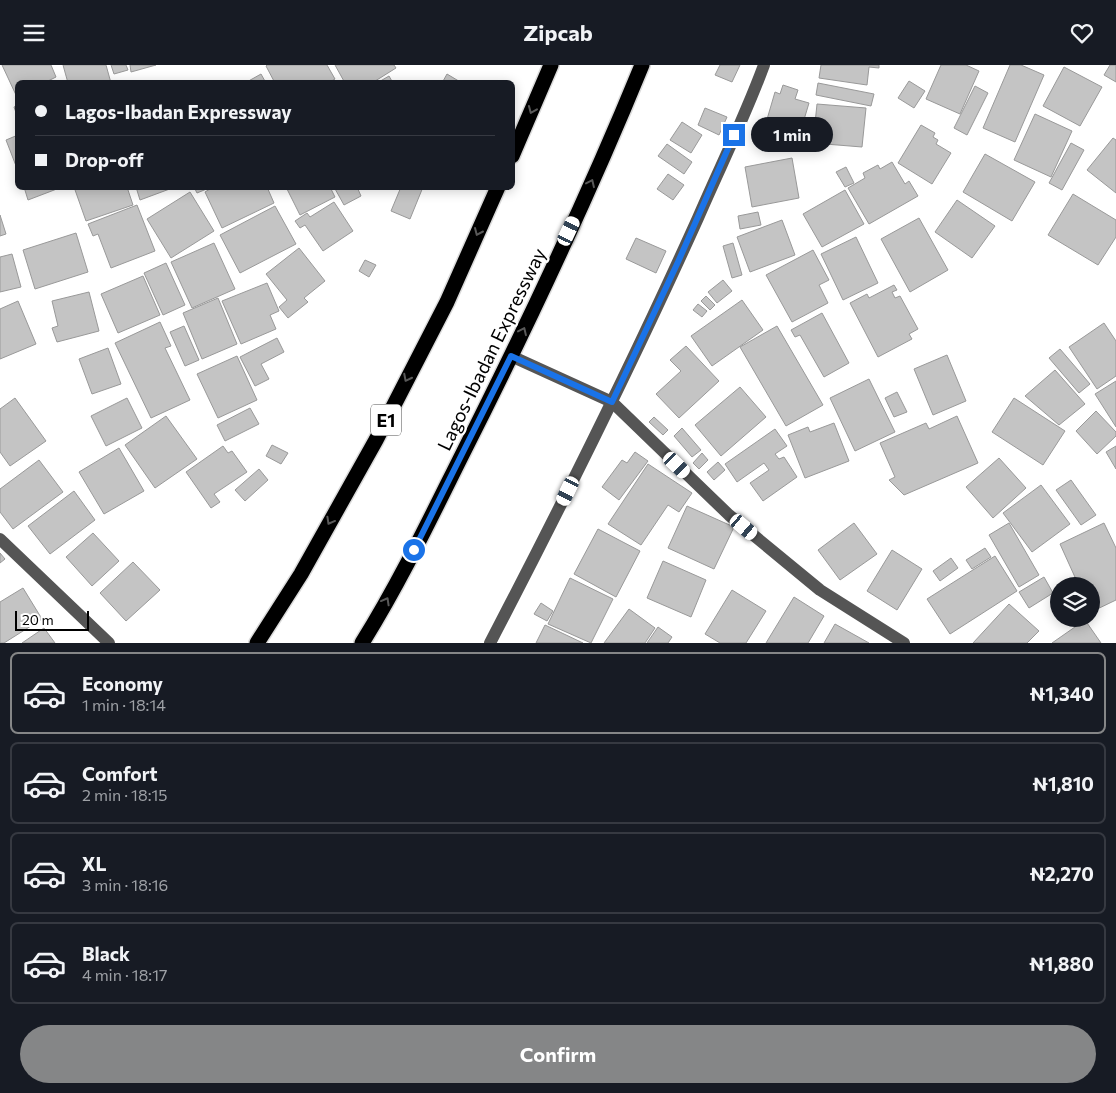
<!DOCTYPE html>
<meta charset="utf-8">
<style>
:root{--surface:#171b24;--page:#20242c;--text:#f1f3f6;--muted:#9ea1a6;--line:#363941;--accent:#858687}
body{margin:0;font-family:Commissioner,sans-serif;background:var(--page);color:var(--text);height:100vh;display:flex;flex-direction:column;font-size:19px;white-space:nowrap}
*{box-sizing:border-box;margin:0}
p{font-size:16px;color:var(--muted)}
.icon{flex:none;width:28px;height:28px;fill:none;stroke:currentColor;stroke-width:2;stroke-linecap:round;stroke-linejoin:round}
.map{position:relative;height:578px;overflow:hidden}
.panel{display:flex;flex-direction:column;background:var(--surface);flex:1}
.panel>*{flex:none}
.hud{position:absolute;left:15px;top:15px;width:500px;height:110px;border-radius:8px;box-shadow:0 2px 12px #0003;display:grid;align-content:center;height:110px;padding:0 20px;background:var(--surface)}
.controls{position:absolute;left:1050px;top:512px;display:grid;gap:10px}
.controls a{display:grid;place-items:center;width:50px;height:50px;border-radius:50%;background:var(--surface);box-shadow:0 2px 12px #0003;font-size:25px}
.scale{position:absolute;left:15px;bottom:12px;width:74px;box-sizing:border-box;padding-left:5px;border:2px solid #000;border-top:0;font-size:14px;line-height:18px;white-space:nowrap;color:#000;-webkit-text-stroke:4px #fff;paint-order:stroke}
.end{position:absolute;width:22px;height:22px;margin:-11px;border:6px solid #1a73e8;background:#fff;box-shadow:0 0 0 2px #fff}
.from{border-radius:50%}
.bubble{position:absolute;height:35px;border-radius:18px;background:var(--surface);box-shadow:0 2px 12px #0003;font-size:16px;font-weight:700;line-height:35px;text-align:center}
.car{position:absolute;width:15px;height:30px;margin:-15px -8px;border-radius:6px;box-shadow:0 0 4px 1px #0007;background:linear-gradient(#fff 24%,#345 0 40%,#fff 0 76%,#345 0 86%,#fff 0)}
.hud b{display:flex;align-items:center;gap:18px;height:48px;font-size:19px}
.hud b+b{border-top:1px solid var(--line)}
.hud i{width:12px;height:12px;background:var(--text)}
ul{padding:9px 0 0;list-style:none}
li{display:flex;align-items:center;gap:15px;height:82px;margin:0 10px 8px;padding:0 10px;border:2px solid var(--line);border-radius:8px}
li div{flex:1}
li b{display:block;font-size:19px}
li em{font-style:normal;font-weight:700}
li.current{border-color:var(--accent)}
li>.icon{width:45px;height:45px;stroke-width:1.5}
.cta{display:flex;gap:10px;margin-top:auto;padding:10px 20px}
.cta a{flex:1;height:58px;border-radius:30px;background:var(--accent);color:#fff;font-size:20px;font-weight:700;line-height:58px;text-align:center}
header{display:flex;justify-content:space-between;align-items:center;height:65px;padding:0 20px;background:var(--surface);font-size:22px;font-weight:700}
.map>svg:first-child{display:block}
.building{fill:#c4c4c4;stroke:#999}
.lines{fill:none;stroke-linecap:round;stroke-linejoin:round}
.highway-casing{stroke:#dbdbdb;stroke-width:18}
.minor{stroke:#555;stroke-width:12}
.highway{stroke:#000;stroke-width:15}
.oneway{stroke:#595959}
.route{stroke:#1a73e8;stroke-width:6}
.labels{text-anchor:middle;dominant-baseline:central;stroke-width:4.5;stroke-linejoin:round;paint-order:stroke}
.shield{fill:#fff;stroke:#4c4c4c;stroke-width:1}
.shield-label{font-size:18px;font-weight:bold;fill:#000}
.street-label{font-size:19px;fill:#000;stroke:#fff}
</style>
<header><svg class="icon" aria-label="menu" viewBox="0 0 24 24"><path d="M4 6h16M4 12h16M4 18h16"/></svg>Zipcab<svg class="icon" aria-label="heart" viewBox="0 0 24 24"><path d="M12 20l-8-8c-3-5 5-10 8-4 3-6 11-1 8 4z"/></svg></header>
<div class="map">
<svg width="1116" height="578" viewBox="0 0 1116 578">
<rect width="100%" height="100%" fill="#fff"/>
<g class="building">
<polygon points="2,0 51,0 56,12 44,18 18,18 16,30"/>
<polygon points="63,0 106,0 111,18 68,18"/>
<polygon points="111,0 126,0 128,5 114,9"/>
<polygon points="130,0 156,0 131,7"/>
<polygon points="267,0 327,0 335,14 328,18 275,18 266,1"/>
<polygon points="335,0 394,0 396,3 372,18 345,18"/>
<polygon points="720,0 740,0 732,17 715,10"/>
<polygon points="821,0 879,0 879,3 869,2 867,20 819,13"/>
<polygon points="941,0 966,0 979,6 960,49 926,34"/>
<polygon points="1010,0 1021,0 1044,10 1015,77 983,63"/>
<polygon points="1110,0 1116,0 1116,17 1104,10"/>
<polygon points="1064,2 1102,22 1080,61 1043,41"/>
<polygon points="261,9 266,18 245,18"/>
<polygon points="447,9 462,18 442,18"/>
<polygon points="389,11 393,18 377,18"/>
<polygon points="909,16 925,26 914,43 898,33"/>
<polygon points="818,18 874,29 871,41 816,30"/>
<polygon points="783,20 798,25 795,34 809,38 797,78 763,68 775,27 780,29"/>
<polygon points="975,21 988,28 967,70 954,63"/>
<polygon points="817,39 866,43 862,82 813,78"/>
<polygon points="18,40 18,53 14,42"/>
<polygon points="705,43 727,52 719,70 698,60"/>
<polygon points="1035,49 1072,66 1051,112 1014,95"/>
<polygon points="682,57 702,70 691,88 670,75"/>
<polygon points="921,60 935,68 933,72 938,75 936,79 951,88 932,119 898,98"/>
<polygon points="18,70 18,106 6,75"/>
<polygon points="1113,73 1116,75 1116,128 1087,105"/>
<polygon points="1071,78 1084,85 1062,125 1049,118"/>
<polygon points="667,79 692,97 684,109 658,91"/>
<polygon points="985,89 1035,117 1012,156 963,127"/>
<polygon points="792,93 799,133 752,142 745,102"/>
<polygon points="892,97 905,119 909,116 918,131 869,159 848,123 865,113 863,108 878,100 880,104"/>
<polygon points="846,102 854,118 845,122 836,107"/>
<polygon points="668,109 684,120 673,135 657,124"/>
<polygon points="24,122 62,122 28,135"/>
<polygon points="74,122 127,122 133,140 86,156"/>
<polygon points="136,122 175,122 140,135"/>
<polygon points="194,122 209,122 209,123 197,128"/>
<polygon points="213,122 267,122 274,138 222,163 205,127"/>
<polygon points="286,122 330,122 335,132 300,150"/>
<polygon points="334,122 357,122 361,131 344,140"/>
<polygon points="401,122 423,122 410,154 391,146"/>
<polygon points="845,125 864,159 822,182 803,149"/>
<polygon points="190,127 214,166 171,193 147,154"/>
<polygon points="1073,129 1116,155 1116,172 1098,200 1048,170"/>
<polygon points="957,135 995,161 972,193 935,167"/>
<polygon points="334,137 353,166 323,186 305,160 300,163 295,156 307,148 310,152"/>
<polygon points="137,140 155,186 111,203 98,169 93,171 88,159"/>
<polygon points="275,141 296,179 240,208 220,170"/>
<polygon points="758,147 761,160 740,164 738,151"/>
<polygon points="0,150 6,169 0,171"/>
<polygon points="919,153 948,205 910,227 881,174"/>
<polygon points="782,155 795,190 750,207 737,172"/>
<polygon points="76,168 88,207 35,224 23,185"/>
<polygon points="856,172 878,218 843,235 821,189"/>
<polygon points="636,173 666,186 656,208 626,194"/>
<polygon points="214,178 235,224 192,243 171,197"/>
<polygon points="733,178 742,210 732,213 723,181"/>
<polygon points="299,183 325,216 304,233 308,237 288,253 279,242 287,235 266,209"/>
<polygon points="813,185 829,215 819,220 828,238 792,257 766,210"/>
<polygon points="12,189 21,222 0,227 0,192"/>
<polygon points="365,195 376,200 369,212 359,206"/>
<polygon points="166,198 185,240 163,250 144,208"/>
<polygon points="143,211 160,250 118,268 101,229"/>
<polygon points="723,215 732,226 717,238 708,227"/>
<polygon points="267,218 279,246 270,250 276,264 241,279 222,236"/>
<polygon points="894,220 897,225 892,227 895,233 900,231 918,264 909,269 912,274 878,292 850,238 867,229 869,233"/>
<polygon points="89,227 99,266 57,277 52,263 58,261 52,236"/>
<polygon points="706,231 715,240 710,245 701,236"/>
<polygon points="218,233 237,279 202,294 183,248"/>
<polygon points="742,235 763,265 712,301 691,271"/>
<polygon points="18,236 36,279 0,294 0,244"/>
<polygon points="698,239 707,246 702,252 693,245"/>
<polygon points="822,248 849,298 824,312 800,270 795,272 791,265"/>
<polygon points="160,257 171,281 165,283 190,335 151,353 115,278"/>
<polygon points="1104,258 1116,276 1116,311 1097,324 1069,282"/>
<polygon points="184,261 199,295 185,301 170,267"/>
<polygon points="777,261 823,340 786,361 740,282"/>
<polygon points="277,273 284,287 261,299 269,314 255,321 240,292"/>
<polygon points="686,281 719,316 679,353 656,329 681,306 670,295"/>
<polygon points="108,283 121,319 92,329 79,294"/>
<polygon points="1060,284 1090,319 1079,328 1049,293"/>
<polygon points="947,290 966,336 933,350 914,304"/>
<polygon points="237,291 257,335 218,353 197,309"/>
<polygon points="1055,305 1085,339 1059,360 1025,331"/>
<polygon points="869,314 895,367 855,386 830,333"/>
<polygon points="1116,316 1116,362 1095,329"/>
<polygon points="740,322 766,352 721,391 695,360"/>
<polygon points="897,327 907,347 894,352 885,333"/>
<polygon points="15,333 46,376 10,401 0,387 0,344"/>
<polygon points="127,333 142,363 106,381 91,351"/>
<polygon points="1014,333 1065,366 1043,400 992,367"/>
<polygon points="250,343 259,359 225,376 217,360"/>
<polygon points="1096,346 1116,367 1116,371 1097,389 1076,366"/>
<polygon points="166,351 197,394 155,423 125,380"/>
<polygon points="957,351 978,398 904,430 889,415 895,412 880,378 926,358 929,364"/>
<polygon points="654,352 668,365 663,370 649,357"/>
<polygon points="834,358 849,396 805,413 788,370 808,362 810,367"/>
<polygon points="682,363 701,385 692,392 674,371"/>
<polygon points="775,364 787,381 775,389 779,394 784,392 797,412 763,436 750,418 769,405 764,398 737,417 725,399"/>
<polygon points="272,380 288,388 281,399 266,391"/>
<polygon points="223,381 228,388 232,386 247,407 214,429 220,437 211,443 186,407"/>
<polygon points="1116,381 1116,404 1106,387"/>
<polygon points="119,383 144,426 104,449 79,407"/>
<polygon points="635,387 648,396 619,435 602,422 622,395 627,398"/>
<polygon points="702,388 708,395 699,404 693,398"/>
<polygon points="999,393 1026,423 993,453 966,422"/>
<polygon points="39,395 63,427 13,464 0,447 0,424"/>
<polygon points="718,397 725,405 714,415 707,407"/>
<polygon points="648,399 692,428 679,447 668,440 641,480 608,459"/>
<polygon points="259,404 268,415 245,436 235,425"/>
<polygon points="1071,415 1096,450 1081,460 1056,425"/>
<polygon points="1041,420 1070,459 1032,487 1003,448"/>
<polygon points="74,426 95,455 50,489 28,461"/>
<polygon points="687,441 734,462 714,504 668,483"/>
<polygon points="854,458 877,489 840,515 818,485"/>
<polygon points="1009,458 1039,510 1019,522 989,470"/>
<polygon points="1104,458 1116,483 1116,535 1091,547 1091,521 1079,521 1060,479"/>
<polygon points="598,464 640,486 616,532 574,509"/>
<polygon points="93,468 119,496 92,521 66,492"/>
<polygon points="985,483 991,492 972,504 966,495"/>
<polygon points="892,485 922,504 897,545 867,526"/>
<polygon points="0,488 5,494 0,498"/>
<polygon points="995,491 1017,526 950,569 927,534"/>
<polygon points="951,493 958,503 940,516 933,506"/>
<polygon points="663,496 706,515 691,552 647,533"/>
<polygon points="133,497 160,525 126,556 100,528"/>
<polygon points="1044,512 1053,528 1029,543 1019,527"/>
<polygon points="570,513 613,534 591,578 548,559"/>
<polygon points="23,523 42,554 4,578 0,578 0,537"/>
<polygon points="732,525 766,546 746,578 720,578 705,569"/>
<polygon points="794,532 824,551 808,578 766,578"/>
<polygon points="541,538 553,546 547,556 534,549"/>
<polygon points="1009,539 1039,566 1027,578 973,578"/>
<polygon points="629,544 655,563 645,578 604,578"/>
<polygon points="1085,555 1101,578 1052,578"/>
<polygon points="835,559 869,578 824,578"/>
<polygon points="545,560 583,578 536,578"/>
<polygon points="658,562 672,572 668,578 647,578"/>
<polygon points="44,563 55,578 22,578"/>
</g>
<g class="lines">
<g class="highway-casing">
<g id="highway">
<polyline points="512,91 551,0"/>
<polyline points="257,578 301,509 376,375 447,237 498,122"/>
<path d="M362,578C400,517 431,452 463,388C527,261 588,132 642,0"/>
</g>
</g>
<g class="minor">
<polyline points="511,291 612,337 729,450 820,525 904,578"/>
<polyline points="0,474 109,578"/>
<path d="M490,578C563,438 633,297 698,153C720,102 745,52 764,0"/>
</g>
<use href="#highway" class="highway"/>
</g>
<defs><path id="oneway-chevron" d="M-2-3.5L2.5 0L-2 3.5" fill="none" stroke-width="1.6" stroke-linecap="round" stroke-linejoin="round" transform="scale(1.25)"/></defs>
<g class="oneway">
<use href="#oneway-chevron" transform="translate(532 45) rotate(113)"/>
<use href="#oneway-chevron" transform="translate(591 118) rotate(-65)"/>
<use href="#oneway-chevron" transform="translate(478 167) rotate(114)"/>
<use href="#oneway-chevron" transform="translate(523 266) rotate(-65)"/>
<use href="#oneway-chevron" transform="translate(407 313) rotate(117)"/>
<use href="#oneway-chevron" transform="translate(330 456) rotate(119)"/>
<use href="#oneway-chevron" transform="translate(386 536) rotate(-61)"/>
</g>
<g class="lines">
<polyline class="route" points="414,485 511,291 612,337 678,197 734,70"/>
</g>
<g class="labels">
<rect class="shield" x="371" y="339.5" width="30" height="31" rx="4"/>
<g class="shield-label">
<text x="386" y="355">E1</text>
</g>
<g class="street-label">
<text transform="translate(491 284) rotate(-64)">Lagos-Ibadan Expressway</text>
</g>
</g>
</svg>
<div class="controls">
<a><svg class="icon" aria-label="layers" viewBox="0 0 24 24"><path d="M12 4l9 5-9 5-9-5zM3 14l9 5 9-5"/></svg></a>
</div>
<div class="scale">20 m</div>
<i class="end from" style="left:414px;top:485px"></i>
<i class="end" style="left:734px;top:70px"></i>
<div class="bubble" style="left:751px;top:52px;width:82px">1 min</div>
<i class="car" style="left:569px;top:166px;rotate:25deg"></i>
<i class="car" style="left:677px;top:400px;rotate:134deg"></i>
<i class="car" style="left:568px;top:426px;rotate:206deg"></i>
<i class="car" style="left:744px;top:462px;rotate:130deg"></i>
<div class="hud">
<b><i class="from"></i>Lagos-Ibadan Expressway</b>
<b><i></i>Drop-off</b>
</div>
</div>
<section class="panel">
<ul>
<li class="current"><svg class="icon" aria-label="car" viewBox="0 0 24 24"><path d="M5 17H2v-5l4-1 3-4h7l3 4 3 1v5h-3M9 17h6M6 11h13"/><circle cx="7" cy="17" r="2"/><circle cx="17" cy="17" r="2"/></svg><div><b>Economy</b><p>1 min · 18:14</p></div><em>₦1,340</em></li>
<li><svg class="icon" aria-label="car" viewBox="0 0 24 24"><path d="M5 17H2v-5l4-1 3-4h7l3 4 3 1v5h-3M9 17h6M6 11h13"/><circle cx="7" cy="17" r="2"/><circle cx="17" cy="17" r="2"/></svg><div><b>Comfort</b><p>2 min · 18:15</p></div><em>₦1,810</em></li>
<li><svg class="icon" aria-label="car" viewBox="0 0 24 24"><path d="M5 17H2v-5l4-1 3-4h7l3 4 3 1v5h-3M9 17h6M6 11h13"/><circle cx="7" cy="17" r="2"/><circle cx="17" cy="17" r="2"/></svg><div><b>XL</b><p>3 min · 18:16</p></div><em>₦2,270</em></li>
<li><svg class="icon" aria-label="car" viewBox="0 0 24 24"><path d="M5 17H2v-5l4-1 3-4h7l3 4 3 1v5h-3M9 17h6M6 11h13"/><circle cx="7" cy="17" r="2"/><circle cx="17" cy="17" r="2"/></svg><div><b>Black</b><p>4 min · 18:17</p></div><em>₦1,880</em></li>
</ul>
<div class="cta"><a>Confirm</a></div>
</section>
